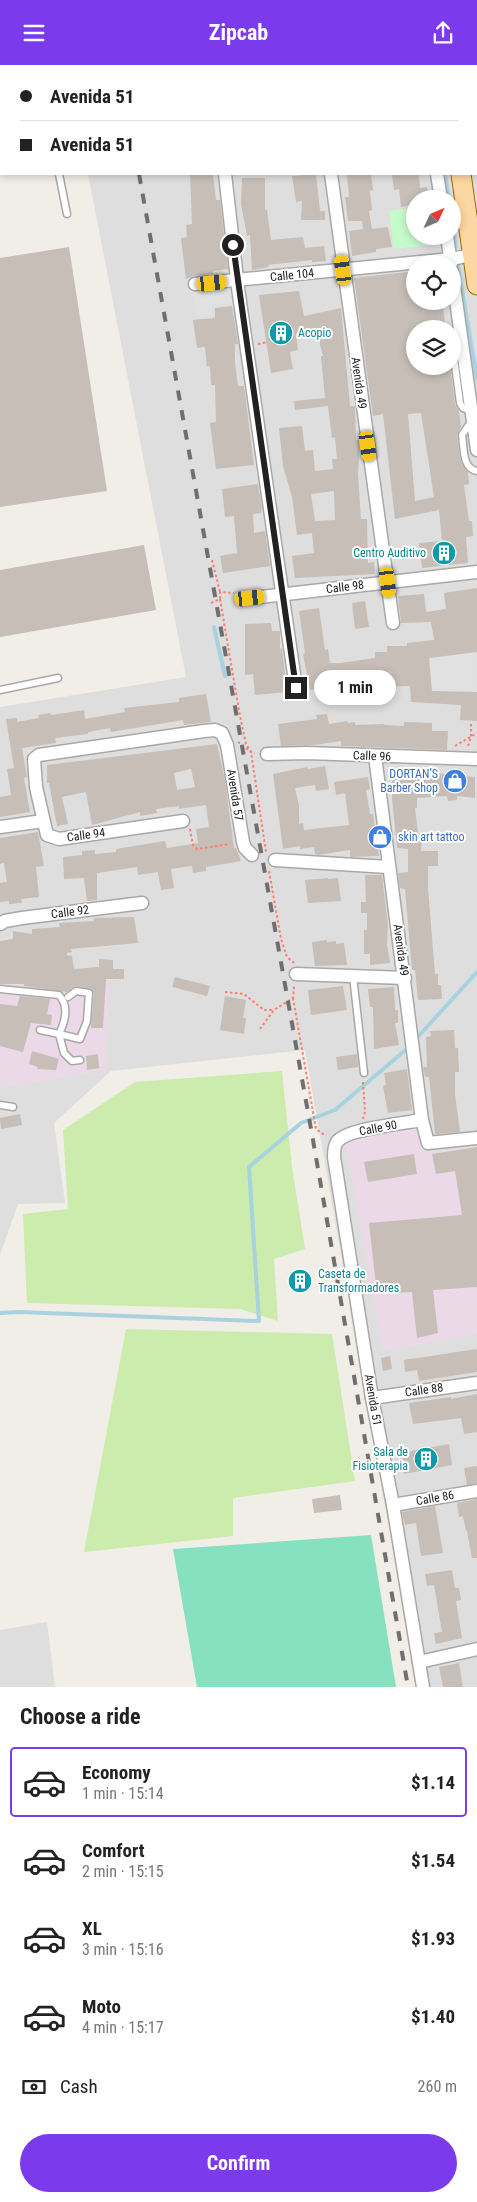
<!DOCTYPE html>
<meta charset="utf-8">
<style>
:root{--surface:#fff;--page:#f2f2f2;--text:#222;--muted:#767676;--line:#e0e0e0;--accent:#7c3aed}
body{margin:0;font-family:"Roboto Condensed",sans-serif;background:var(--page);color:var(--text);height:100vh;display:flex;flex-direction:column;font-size:19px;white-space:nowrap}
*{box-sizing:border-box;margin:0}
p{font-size:16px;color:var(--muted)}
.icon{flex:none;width:28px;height:28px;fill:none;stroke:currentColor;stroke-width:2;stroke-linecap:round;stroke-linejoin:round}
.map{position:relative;height:1622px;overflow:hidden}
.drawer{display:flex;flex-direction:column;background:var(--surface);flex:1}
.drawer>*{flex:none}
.guide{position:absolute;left:0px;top:0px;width:478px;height:110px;box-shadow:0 2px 8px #0003;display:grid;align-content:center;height:110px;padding:0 20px;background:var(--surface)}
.needle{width:32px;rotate:46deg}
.tools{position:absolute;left:406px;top:125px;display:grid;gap:10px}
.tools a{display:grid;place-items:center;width:55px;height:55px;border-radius:50%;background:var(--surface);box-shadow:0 2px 8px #0003;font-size:25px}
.end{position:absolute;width:22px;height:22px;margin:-11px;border:6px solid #212121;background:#fff;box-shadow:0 0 0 2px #fff}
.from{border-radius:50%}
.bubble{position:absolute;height:35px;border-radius:18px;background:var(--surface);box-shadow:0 2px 8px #0003;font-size:16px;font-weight:700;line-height:35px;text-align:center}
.car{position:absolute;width:15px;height:30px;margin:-15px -8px;border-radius:6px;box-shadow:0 0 4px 1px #0007;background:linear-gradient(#f5c518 24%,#345 0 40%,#f5c518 0 76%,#345 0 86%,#f5c518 0)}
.guide b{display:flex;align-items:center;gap:18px;height:48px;font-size:19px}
.guide b+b{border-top:1px solid var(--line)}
.guide i{width:12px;height:12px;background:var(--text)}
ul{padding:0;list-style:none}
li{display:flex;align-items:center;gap:15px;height:70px;margin:0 10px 8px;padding:0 10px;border:2px solid transparent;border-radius:5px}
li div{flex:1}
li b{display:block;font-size:19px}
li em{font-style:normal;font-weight:700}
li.selected{border-color:var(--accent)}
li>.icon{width:45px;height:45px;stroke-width:1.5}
h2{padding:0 20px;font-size:22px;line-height:60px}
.pay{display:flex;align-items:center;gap:12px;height:55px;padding:0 20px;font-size:19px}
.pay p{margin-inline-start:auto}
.cta{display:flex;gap:10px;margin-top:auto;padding:10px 20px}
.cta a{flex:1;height:58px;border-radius:30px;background:var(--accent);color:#fff;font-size:20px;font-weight:700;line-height:58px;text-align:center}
header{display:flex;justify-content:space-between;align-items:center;height:65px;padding:0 20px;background:var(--accent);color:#fff;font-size:22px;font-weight:700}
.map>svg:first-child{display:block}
.residential{fill:#dfdede;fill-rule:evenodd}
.industrial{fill:#ebd9e7}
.grass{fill:#cbecad}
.park{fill:#c5fbcb}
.pitch{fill:#85e1bf}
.parking{fill:#e1e1e1}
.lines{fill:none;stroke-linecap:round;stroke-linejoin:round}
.stream{stroke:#a8d2df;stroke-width:4}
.building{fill:#c6beb7;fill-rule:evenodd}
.lane-casing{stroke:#a8a8a8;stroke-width:9}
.street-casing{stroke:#a8a8a8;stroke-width:15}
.primary-casing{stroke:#9e6d00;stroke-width:21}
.path{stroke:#fc7f6e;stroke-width:2;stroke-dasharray:2.5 2.5;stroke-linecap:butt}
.lane{stroke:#fff;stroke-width:6}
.street{stroke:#fff;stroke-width:12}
.primary{stroke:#fdd7a1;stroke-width:19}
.rail{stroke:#6f6f6f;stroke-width:4;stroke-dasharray:10 10;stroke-linecap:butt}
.route{stroke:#212121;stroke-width:6}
.labels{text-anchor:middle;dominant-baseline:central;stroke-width:4;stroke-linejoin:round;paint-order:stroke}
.street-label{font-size:12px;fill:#212121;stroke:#fff}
.culture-label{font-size:12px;fill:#0d838f;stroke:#fff;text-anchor:start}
.shop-label{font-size:12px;fill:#366cbe;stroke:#fff;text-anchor:end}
</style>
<header><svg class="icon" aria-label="menu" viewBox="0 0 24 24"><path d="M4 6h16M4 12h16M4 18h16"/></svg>Zipcab<svg class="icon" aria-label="share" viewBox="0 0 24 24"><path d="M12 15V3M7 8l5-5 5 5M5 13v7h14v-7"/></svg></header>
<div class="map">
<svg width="477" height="1622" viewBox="0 0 477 1622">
<rect width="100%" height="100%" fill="#f1eee8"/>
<g class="residential">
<path d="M67,0H477V1622H417L305,985L111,1006L54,1058L65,1138L18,1139L0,1190V642L186,612L88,109H476V1ZM415,134H452V171H415ZM415,199H452V236H415ZM415,264H452V301H415Z"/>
<polygon points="47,1557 55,1622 0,1622 0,1565"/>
</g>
<g class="industrial">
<polygon points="0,907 110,916 105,1005 9,1022 0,1019"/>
<polygon points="420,1062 425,1089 477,1080 477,1269 383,1286 345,1075"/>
</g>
<g class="grass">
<polygon points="282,1006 292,1102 305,1184 274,1194 278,1256 240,1244 27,1238 23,1149 68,1144 63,1065 135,1017"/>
<polygon points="126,1264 332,1269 355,1416 233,1433 233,1471 84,1487"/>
</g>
<polygon class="park" points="415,143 415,171 435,171 436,179 394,184 389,146"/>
<polygon class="pitch" points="371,1470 396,1622 197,1622 173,1484"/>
<g class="parking">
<polygon points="231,222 233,238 212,240 212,251 197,252 194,226"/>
<polygon points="443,525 446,544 438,546 447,555 431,557 426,528"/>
<polygon points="476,587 477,627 432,626 429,593"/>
</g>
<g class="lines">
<g class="stream">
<polyline points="429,0 429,1"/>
<polyline points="476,35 477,35"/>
<polyline points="445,109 449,134"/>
<polyline points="452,157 456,182"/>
<polyline points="458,201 477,314"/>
<polyline points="214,562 225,611"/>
<polyline points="415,975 477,907"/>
<polyline points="0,1248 19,1247 259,1256 249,1102 301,1058 335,1045 409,982"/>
</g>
</g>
<g class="building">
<polygon points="190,109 213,109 216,135 220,135 228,204 213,206 213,209 194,211 186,214 181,173 187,172 186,160 192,159"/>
<polygon points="316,109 320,146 325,146 325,155 301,155 302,136 296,137 292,111"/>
<polygon points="347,109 371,109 373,125 370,126 372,145 369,146 372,164 388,162 392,182 376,184 376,187 352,191 349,166 363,164 362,156 348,156 345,132 349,132"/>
<polygon points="392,109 419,109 420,123 427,122 429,134 415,134 415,140 401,142 399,124 394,125"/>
<polygon points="242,113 265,113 265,145 267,145 271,175 303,172 305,183 324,181 326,196 312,197 312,195 268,200 269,202 252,205 250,170 247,171 241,139"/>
<polygon points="69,182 107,426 0,442 0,193"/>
<path d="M415,206V236H442L446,264H415V301H450L455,339L459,346L461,362L457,370L459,387L462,399L468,407L469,419L464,420L469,456H472L473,471L466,472L468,498L422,503L419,478L442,476L439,445L395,454L383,349L373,351L354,213ZM421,348L434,432L415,436L408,349Z"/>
<path d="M299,226L304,251L341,243L350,341H355L356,375H360L358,409L361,454H367L368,498L374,497L375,509L295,513L292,491L314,488L312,468L297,470L292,432L283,401L279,363L302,361L305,386L313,385L315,406L333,404L332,394H337L335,372L332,373L328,341L295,345L294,336L325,333L321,291H323L316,264L296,268L298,285L290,287L293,304L271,308L259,230ZM334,426L335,455L315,456L311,429Z"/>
<polygon points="232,241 238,279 235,279 235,298 238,321 244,321 254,400 216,404 210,358 216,357 215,320 211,320 210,301 207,302 205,282 197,283 193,255 215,253 215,243"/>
<polygon points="258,419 262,442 261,448 253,449 254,468 265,466 270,501 223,508 220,491 237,488 234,451 225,452 222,424"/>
<polygon points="144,480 156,545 0,572 0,505"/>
<polygon points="477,523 477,587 429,593 432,626 477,627 477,656 460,655 461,640 411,637 410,621 376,622 376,620 337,626 337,620 310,625 303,589 305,588 299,546 319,543 325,585 328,584 330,598 340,598 375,593 375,587 387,587 387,581 407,581 407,578 434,575 431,557 401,558 398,531 424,529 426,547 446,544 444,528"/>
<polygon points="365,536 369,562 355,564 352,538"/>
<polygon points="271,558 272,566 280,566 280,584 282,583 287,627 255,630 253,609 245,610 245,559"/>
<polygon points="206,629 211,657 184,660 183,655 111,667 110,663 88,667 88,669 55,673 56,678 22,683 27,712 24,713 30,747 0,752 0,732 11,730 7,704 14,703 6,654 17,653 17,657 39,653 38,650 50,648 51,650 84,645 85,654 125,647 124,643 179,637 179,633"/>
<polygon points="327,649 329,659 347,656 348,658 355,657 355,660 384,659 384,660 404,661 404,657 432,658 432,666 448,666 447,685 341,681 341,676 315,680 281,681 278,659 317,654 316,650"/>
<path d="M217,679L225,715L234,783H236L241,796L206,802V806L193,808L192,801L171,804L174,823L161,825L158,807L138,810L137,802L97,808V835L87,836L84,813L64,814L63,792L82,790V786L95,785V789L116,787V784L165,776L167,783L198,778L196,764L209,762L206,740L179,744V741L156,744L157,748L140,751V747L92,760L86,727L62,732L68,759L57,761L49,718H47V700ZM191,704L195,722L177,725L174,708Z"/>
<polygon points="325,701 329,724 316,726 315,720 295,723 299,740 299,759 303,758 304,765 349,760 345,728 336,730 334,717 368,712 370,724 366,725 370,749 373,749 379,791 350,792 350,785 318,790 315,789 314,782 300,784 300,781 283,784 273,709 307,702 308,704"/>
<polygon points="433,706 433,708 475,712 475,733 457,731 457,735 448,736 447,731 417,733 417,743 415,743 418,768 422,769 421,786 438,786 438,801 428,801 428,823 435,909 438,909 438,920 441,920 442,934 418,935 415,905 412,905 405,824 400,823 398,808 408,807 408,784 397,783 392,733 392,707"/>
<polygon points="38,767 44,801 36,802 39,832 21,834 22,838 9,839 9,836 0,837 0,818 7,817 4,798 0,799 0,773"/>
<polygon points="365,810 382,810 388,861 387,879 390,898 370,900 370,889 364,889 364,865 367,865 367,848 361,848 361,837 366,837"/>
<polygon points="328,813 328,814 338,813 341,836 308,838 305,815"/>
<polygon points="134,852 138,878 71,884 72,887 67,888 67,890 72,891 74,904 99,902 99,894 113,895 113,904 124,904 124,914 106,914 103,963 91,963 94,928 92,924 75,921 67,927 24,921 24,919 0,919 0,876 13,874 13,866 32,869 32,864 60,862 59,858 94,856 94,853"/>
<polygon points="327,875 327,877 336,876 336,879 344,878 347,900 315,901 312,877"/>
<polygon points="175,912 210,921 207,931 172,922"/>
<polygon points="343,921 347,945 311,950 308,925"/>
<polygon points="394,922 395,945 398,945 398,958 395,958 399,980 374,984 373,942 370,942 368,924"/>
<polygon points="20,931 50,934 47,949 52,950 51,960 31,958 23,987 0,981 0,939 17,941"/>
<polygon points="225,931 246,935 243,953 246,953 244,969 220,965"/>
<polygon points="454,965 455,983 458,983 459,1007 455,1007 455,1029 460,1067 435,1069 429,1012 425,1012 423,1002 427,1002 426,972 431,971 430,966"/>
<polygon points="32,986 59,994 56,1005 37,1004 38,1002 29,999"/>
<polygon points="98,989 99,1003 87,1005 86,991"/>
<polygon points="357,989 358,1002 338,1005 336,992"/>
<polygon points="407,1004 412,1045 388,1048 383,1021 386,1020 384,1008"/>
<polygon points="20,1049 22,1060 1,1064 0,1053"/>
<polygon points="477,1082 477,1222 433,1225 438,1268 417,1273 412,1227 377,1229 369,1158 462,1150 455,1106 436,1109 432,1089"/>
<polygon points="414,1089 417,1109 368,1117 364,1097"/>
<polygon points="306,1205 308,1225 294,1226 291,1207"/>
<polygon points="477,1284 477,1307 419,1316 417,1305 405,1307 404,1295"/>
<polygon points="390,1291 392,1304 383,1306 381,1293"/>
<polygon points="477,1329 477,1367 464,1369 461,1353 413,1359 409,1338 451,1332 451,1334"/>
<polygon points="449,1379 452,1400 404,1409 400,1388"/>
<polygon points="477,1401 477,1418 467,1420 464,1403"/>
<polygon points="340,1430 342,1445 314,1448 312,1434"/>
<polygon points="477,1434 477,1493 472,1493 467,1466 466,1466 463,1451 459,1452 457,1438"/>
<polygon points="435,1441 443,1488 421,1491 416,1458 405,1460 402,1447"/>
<polygon points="452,1505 455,1523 459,1523 461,1535 456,1536 462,1573 436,1579 434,1568 442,1567 434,1520 427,1521 425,1509"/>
<polygon points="459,1598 463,1622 443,1622 439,1602"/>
</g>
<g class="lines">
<g class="lane-casing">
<g id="lane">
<polyline points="39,0 39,1"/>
<polyline points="59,109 67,149"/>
<polyline points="461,274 453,285 460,338 463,343 471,346"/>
<path d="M473,360L468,361L462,370C464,382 462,404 477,406"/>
<polyline points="0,625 58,613"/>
<polyline points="353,911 364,1008"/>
<path d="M0,924L59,930C70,942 65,957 59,969L40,965"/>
<polyline points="68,932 76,926 89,928 87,956 80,974 59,969 64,988 72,996 80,995"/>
<polyline points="0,1040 13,1042"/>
</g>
</g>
<g class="street-casing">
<g id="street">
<polyline points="420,0 421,1"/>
<polyline points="225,109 238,223 296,623"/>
<polyline points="331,109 393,558"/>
<polyline points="437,109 441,134"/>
<polyline points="447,171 451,199"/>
<polyline points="452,207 477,385"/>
<polyline points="195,219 451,194 477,189"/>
<polyline points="243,534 477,507"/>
<polyline points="267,689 307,688 477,694"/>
<polyline points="375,691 422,1055 428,1078 477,1073"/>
<polyline points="183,756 59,774 47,770 36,722 34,694 39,690 204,666 215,665 222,668 227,680 243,777 245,783 252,790"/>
<polyline points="0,762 43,756"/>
<polyline points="275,795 388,802"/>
<polyline points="0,859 5,856 22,853 142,838"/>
<polyline points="296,909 405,913"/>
<path d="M422,1055C406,1058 345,1064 337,1077C334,1081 334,1088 334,1092L372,1333L393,1440L423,1622"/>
<polyline points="372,1333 477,1318"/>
<polyline points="393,1440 477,1426"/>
<polyline points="419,1597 477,1584"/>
</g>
</g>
<g class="primary-casing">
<g id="primary">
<polyline points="445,0 446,1"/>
<polyline points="461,109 477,220"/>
</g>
</g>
<g class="path">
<polyline points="258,279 268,277"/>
<polyline points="212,495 220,527"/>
<polyline points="220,534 240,651 246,679 251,687 266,787"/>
<polyline points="211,538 220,534 220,527 234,528"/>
<polyline points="238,677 251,687 255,688"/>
<polyline points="455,681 477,668"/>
<polyline points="468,681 471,672 471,657"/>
<polyline points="190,764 193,780 197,784 230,779"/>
<polyline points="269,806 281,874 287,892 294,898"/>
<polyline points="225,927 244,929 264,945 274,945"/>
<polyline points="293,933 316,1064 326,1071"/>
<polyline points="260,964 274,945 293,933 294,921"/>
<polyline points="363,1017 365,1047 363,1054"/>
</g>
<use href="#lane" class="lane"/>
<use href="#street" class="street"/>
<use href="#primary" class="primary"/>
<g class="rail">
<polyline points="120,0 120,1"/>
<polyline points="139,109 313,1075 408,1622"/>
</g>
</g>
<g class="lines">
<polyline class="route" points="233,180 296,623"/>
</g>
<defs>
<g id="building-disc" transform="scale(1.25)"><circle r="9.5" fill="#0f9aa8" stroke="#fff"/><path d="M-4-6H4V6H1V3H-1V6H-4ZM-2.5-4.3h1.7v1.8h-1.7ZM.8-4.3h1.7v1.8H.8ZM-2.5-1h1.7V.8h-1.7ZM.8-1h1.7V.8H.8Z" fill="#fff"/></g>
<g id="shop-disc" transform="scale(1.25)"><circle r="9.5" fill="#3f7fe0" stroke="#fff"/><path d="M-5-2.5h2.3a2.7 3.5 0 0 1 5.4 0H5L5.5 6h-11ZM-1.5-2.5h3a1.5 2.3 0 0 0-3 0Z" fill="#fff"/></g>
</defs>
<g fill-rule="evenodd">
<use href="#building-disc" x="281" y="268"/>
<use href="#building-disc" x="444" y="488"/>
<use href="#shop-disc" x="455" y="716"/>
<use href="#shop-disc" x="380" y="772"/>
<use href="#building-disc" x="300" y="1216"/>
<use href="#building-disc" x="426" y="1394"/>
</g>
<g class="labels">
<g class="street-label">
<text transform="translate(292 210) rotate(-6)">Calle 104</text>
<text transform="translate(359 318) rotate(82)">Avenida 49</text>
<text transform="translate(345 522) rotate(-7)">Calle 98</text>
<text transform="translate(372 691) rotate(2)">Calle 96</text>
<text transform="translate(235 730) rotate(81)">Avenida 57</text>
<text transform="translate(86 770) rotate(-8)">Calle 94</text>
<text transform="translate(70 847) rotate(-7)">Calle 92</text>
<text transform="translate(401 885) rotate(82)">Avenida 49</text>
<text transform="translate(378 1063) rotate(-11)">Calle 90</text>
<text transform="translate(424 1325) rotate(-8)">Calle 88</text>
<text transform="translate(373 1335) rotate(80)">Avenida 51</text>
<text transform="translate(435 1433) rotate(-10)">Calle 86</text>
</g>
<g class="culture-label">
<text x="298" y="268">Acopio</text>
<text x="426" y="488" text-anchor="end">Centro Auditivo</text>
<text x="318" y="1209">Caseta de<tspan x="318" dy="14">Transformadores</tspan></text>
<text x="408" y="1387" text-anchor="end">Sala de<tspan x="408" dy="14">Fisioterapia</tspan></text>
</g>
<g class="shop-label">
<text x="438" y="709">DORTAN’S<tspan x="438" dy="14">Barber Shop</tspan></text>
<text x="398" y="772" text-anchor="start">skin art tattoo</text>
</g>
</g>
</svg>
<div class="tools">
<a><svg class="needle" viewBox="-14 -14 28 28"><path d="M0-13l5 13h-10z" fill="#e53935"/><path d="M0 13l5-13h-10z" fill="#767676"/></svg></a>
<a><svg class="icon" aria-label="locate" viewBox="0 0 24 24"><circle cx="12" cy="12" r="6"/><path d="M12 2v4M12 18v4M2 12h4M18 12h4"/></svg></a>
<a><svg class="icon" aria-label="layers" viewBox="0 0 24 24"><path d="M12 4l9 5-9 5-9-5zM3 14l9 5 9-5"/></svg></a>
</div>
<i class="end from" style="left:233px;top:180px"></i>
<i class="end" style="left:296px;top:623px"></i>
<div class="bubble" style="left:314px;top:605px;width:82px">1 min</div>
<i class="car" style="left:343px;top:205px;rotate:353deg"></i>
<i class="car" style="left:212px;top:218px;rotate:84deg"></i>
<i class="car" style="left:368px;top:381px;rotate:172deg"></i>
<i class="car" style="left:388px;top:517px;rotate:173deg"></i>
<i class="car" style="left:250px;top:533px;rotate:84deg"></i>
<div class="guide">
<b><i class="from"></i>Avenida 51</b>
<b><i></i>Avenida 51</b>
</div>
</div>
<section class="drawer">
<h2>Choose a ride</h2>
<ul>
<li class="selected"><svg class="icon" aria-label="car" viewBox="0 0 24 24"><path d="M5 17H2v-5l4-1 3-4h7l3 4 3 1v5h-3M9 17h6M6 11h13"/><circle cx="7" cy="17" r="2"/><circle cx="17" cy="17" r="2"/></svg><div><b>Economy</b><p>1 min · 15:14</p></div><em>$1.14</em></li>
<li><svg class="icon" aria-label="car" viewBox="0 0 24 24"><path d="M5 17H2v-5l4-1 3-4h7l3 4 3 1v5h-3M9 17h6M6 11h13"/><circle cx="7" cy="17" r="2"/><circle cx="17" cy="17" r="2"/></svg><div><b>Comfort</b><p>2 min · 15:15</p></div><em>$1.54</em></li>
<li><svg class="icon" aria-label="car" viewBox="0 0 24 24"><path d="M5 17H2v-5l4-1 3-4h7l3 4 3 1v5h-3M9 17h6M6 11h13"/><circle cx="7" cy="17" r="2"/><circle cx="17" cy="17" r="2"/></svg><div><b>XL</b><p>3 min · 15:16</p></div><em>$1.93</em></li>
<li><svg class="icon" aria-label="car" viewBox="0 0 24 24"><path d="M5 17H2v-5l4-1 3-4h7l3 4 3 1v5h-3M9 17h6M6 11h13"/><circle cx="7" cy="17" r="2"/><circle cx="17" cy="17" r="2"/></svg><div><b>Moto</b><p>4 min · 15:17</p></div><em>$1.40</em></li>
</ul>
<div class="pay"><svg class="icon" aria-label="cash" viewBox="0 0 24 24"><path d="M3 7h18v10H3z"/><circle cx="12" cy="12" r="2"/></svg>Cash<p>260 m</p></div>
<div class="cta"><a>Confirm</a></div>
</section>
